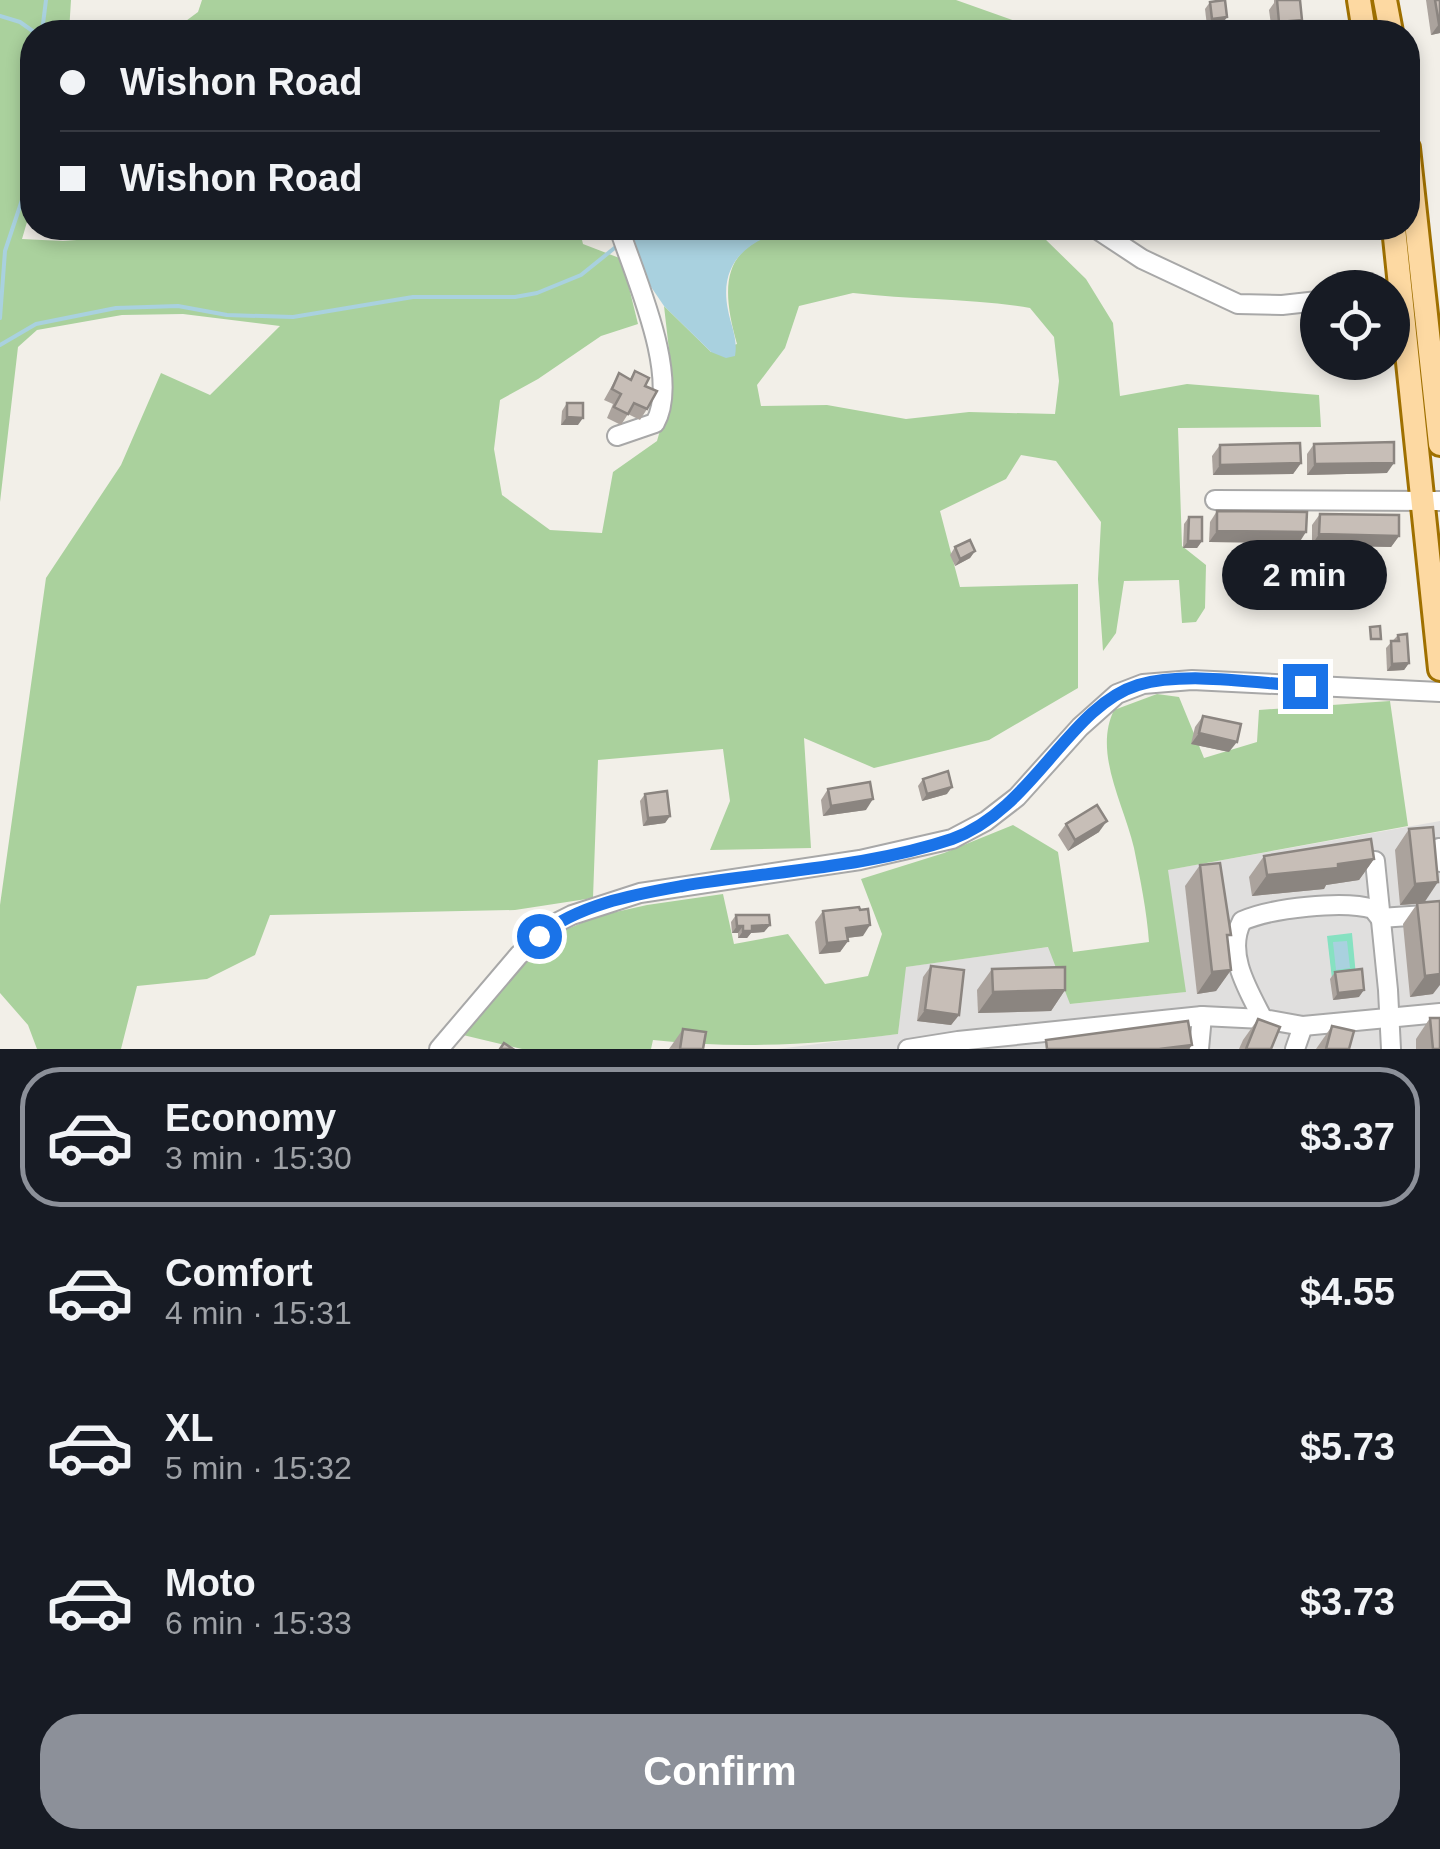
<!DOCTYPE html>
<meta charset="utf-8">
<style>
:root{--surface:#171b24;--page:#242831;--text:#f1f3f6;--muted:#9ea1a6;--line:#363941;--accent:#8c9099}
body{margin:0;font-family:Arial,sans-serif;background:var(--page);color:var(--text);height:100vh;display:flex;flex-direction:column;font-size:38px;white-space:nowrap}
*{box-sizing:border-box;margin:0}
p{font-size:32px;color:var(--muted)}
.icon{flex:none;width:55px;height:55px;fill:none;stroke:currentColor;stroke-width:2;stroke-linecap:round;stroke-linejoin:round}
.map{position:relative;height:1049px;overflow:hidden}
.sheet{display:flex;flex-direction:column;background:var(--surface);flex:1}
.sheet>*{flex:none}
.banner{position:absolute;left:20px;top:20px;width:1400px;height:220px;border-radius:40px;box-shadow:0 5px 15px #0003;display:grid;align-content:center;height:220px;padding:0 40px;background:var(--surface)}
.buttons{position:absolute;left:1300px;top:270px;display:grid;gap:20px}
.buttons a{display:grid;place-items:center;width:110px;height:110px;border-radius:50%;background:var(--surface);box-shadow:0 5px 15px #0003;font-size:50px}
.end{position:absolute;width:45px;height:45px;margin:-22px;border:12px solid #1a73e8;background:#fff;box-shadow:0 0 0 5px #fff}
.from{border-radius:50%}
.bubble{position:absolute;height:70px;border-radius:35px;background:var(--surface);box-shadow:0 5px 15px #0003;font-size:32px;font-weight:600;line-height:70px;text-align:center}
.banner b{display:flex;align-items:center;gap:35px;height:95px;font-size:38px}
.banner b+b{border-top:2px solid var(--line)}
.banner i{width:25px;height:25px;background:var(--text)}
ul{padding:18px 0 0;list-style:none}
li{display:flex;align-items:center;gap:30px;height:140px;margin:0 20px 15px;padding:0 20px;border:5px solid transparent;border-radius:40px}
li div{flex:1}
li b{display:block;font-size:38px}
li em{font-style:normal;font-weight:600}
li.active{border-color:var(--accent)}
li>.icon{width:90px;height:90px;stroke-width:1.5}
.button{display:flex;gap:20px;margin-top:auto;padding:20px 40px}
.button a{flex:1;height:115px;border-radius:40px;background:var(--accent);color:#fff;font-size:40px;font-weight:600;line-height:115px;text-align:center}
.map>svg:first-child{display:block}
.residential{fill:#e0dfde}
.forest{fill:#aad19d;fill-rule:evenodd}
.pitch{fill:#86e1c1}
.water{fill:#a9d1df}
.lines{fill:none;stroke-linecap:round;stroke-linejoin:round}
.stream{stroke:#a9d1df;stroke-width:4}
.minor-casing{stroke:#a8a8a8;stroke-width:22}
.major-casing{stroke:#9f7000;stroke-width:28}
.minor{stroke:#fff;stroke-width:18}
.major{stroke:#fdd9a2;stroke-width:22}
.wall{fill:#aba39d}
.shaded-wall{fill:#8b8580}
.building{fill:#c7beb7;stroke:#8b8580;stroke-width:2.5}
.route{stroke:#1a73e8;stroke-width:12}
</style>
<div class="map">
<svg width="1440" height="1049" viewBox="0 0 1440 1049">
<rect width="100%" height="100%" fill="#f2efe8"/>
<polygon class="residential" points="1440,821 1440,1049 777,1049 898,1034 905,967 1049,947 1071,1004 1185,992 1167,870"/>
<g class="forest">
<path d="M0,0H71L69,32H32V205L22,239L63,241L200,231L201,228H579L583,244L622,259L638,324L601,336L538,379L500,400L494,449L502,495L550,530L602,533L613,472L657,441L673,385L664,306L711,352L737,344C718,277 725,240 800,228H1006L1043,237L1086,279L1113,323L1120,396L1187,384L1319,395L1321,427L1178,428L1182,546L1206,565L1205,608L1196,622L1182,623L1179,580L1124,581L1116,633L1103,651L1098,579L1101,522L1056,461L1021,455L1006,479L940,511L960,587L1078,584V688L989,740L874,768L804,738L811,848L710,850L730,801L723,749L598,760L593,898L515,910L270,915L255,955L207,979L137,986L121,1049H37L28,1025L0,993V905L46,578L121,465L161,373L210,395L280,326L183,314L122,315L37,330L18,347L0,502ZM853,293C912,300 972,298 1030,308L1054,337L1059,381L1055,414L969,412L906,419L827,405L761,406L757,385L785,348L799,306Z"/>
<polygon points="202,0 956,0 1032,27 1032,32 171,32 198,12"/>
<path d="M1157,694L1179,697L1204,758L1257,742L1259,710L1390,701L1408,826L1168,870L1186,992L1070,1004L1048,947L906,967L898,1034C813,1045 738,1049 653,1040L651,1049H522L463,1035L537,950L558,933L598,916L647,905L723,894L734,944L788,934L825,984L868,976L882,934L861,879L944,853L1013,825L1058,852L1073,952L1149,942C1147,912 1140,878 1134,848C1124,804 1093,753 1114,710Z"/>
</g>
<polygon class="pitch" points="1352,933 1356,976 1332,979 1327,936"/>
<g class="water">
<path d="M631,228H800C756,235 717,257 728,310C731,326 738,339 735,356L726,358L711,352L664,306L645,278Z"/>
<polygon points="1347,941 1350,968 1336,970 1333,942"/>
</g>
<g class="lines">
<g class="stream">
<polyline points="0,16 20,22 34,32"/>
<polyline points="42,32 46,0"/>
<polyline points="0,318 5,251 27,185 32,144"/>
<polyline points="0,345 36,324 116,308 178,306 227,315 293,317 413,297 515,297 537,293 581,275 617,246"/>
</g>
<g class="minor-casing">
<g id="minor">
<polyline points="1095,228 1142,259 1238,304 1282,305 1318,301"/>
<path d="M617,436L655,423C681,377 634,275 619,228"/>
<polyline points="1215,500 1440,501"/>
<polyline points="1439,848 1440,862"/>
<polyline points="1375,861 1388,990 1391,1049"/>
<path d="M1440,914L1380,918L1373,909C1344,900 1271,908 1242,921C1225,953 1248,990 1263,1019L1303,1026L1440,1013"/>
<polyline points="439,1049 519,955 552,925 572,915 640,893 860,860 952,839 986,821 1017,797 1080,727 1117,694 1143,684 1192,680 1440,692"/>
<polyline points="908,1049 958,1041 1202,1016 1263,1019"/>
<polyline points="1199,1049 1202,1016"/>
<polyline points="1295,1049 1303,1026"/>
</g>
</g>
<g class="major-casing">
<g id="major">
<polyline points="1359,0 1364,32"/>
<polyline points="1385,0 1391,32"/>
<polyline points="1408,148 1440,444"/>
<polyline points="1394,228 1440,669"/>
</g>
</g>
<use href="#minor" class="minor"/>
<use href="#major" class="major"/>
</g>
<g class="wall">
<polygon points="1268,0 1300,0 1295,31 1272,32 1269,10 1274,3 1274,0"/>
<polygon points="1426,0 1440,0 1440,33 1431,35"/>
<polygon points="1210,2 1227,17 1222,24 1207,26 1205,9"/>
<polygon points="635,371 645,386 647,409 640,420 628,414 621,425 607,418 613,404 604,400 619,373 630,379"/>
<polygon points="567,403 578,425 561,425 562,411"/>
<polygon points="1314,444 1387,473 1307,475 1307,454"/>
<polygon points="1220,445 1301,463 1293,474 1213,475 1212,456"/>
<polygon points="1217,511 1299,543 1209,542 1210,522"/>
<polygon points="1320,514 1399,536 1391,547 1312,545 1312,525"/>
<polygon points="1189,517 1202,541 1197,548 1183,548 1184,524"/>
<polygon points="955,547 975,551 970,558 955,566 950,555"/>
<polygon points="1398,635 1409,663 1404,670 1387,671 1386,648"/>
<polygon points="1203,716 1229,752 1191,744 1195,727"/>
<polygon points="923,779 947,794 922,801 918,786"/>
<polygon points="828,789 866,810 823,816 821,800"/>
<polygon points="645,794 670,816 665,823 643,826 640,801"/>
<polygon points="1066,824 1099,832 1068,851 1058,835"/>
<polygon points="1409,829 1424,903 1433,994 1410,997 1403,924 1417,904 1400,905 1395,850"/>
<polygon points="1264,856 1374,859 1359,880 1326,885 1324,889 1252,896 1249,877"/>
<polygon points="1200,865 1228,940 1231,970 1216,991 1197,994 1185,886"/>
<polygon points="823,911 863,936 847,938 848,941 840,952 819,954 815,922"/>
<polygon points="736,915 770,925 764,932 751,933 747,938 738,938 738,933 732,933 731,922"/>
<polygon points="931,966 959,1015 951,1025 917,1021 923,977"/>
<polygon points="992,969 1065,990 1051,1011 978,1013 977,990"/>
<polygon points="1335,972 1359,997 1333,1000 1330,979"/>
<polygon points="1430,1018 1440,1049 1416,1049 1416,1039"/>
<polygon points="1258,1019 1271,1049 1239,1049 1243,1040"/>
<polygon points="1332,1026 1349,1049 1316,1049"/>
<polygon points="683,1029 703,1049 669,1049"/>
</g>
<g class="shaded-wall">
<polygon points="1227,17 1222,24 1207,26 1212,19"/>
<polygon points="1302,20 1295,31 1272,32 1279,22"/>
<polygon points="1439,24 1440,24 1440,33 1431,35"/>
<polygon points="567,417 583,418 578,425 561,425"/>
<polygon points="1301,463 1293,474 1213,475 1220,465"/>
<polygon points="1394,463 1387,473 1307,475 1315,464"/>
<polygon points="1217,531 1306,532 1299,543 1209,542"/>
<polygon points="1319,534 1399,536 1391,547 1312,545"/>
<polygon points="1188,541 1202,541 1197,548 1183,548"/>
<polygon points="975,551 970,558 955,566 960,559"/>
<polygon points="1409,663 1404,670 1387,671 1392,664"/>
<polygon points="1199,733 1237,742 1229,752 1191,744"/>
<polygon points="952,787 947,794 922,801 927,794"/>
<polygon points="873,799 866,810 823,816 831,806"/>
<polygon points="670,816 665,823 643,826 648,818"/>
<polygon points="1107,821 1099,832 1068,851 1075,840"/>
<polygon points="1374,859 1359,880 1326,885 1324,889 1252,896 1267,875"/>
<polygon points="1438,882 1424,903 1400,905 1415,884"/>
<polygon points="770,925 764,932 751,933 747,938 738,938 743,931 752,926"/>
<polygon points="870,925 863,936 838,939 846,928"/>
<polygon points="737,926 743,926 738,933 732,933"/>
<polygon points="848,941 840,952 819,954 827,943"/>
<polygon points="1231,970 1216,991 1197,994 1212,972"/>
<polygon points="1440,974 1440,985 1433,994 1410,997 1425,976"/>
<polygon points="1065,990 1051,1011 978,1013 993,992"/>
<polygon points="1364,990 1359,997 1333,1000 1338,993"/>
<polygon points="925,1010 959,1015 951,1025 917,1021"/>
<polygon points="1192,1045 1189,1049 1159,1049"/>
</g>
<g class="building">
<polygon points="1225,0 1227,17 1212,19 1210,2"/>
<polygon points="1277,0 1300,0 1302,20 1279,22"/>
<polygon points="1435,0 1440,0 1440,24 1439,24"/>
<polygon points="1338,26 1338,32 1320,32 1319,28"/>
<polygon points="635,371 649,378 645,386 657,391 647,409 634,403 628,414 614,407 621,394 612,389 619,373 631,380"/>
<polygon points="567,403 583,403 583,418 567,417"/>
<polygon points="1394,442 1394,463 1315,464 1314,444"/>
<polygon points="1300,443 1301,463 1220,465 1220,445"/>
<polygon points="1217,511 1307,512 1306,532 1217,531"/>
<polygon points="1320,514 1399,515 1399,536 1319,534"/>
<polygon points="1189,517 1202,517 1202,541 1188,541"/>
<polygon points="970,540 975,551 960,559 955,547"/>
<polygon points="1380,626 1381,639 1371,639 1370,627"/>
<polygon points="1407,634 1409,663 1392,664 1391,641 1399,641 1398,635"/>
<polygon points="1203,716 1241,724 1237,742 1199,733"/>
<polygon points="948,771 952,787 927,794 923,779"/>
<polygon points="870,782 873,799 831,806 828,789"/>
<polygon points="667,791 670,816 648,818 645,794"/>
<polygon points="1097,805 1107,821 1075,840 1066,824"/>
<polygon points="1433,827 1438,882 1415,884 1409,829"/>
<polygon points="1371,839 1374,859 1338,864 1338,868 1267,875 1264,856"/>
<polygon points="1220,863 1231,935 1227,935 1231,970 1212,972 1200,865"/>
<polygon points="1440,901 1440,974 1425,976 1417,903"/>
<polygon points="859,907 860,910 868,909 870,925 846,928 848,941 827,943 823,911"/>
<polygon points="736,915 769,915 770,925 752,926 752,931 743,931 743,926 737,926"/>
<polygon points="931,966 964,970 959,1015 925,1010"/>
<polygon points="1065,967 1065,990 993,992 992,969"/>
<polygon points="1362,969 1364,990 1338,993 1335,972"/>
<polygon points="1430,1018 1440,1018 1440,1049 1433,1049"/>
<polygon points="1258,1019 1280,1027 1271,1049 1246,1049"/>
<polygon points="1188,1021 1192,1045 1159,1049 1047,1049 1046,1040"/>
<polygon points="1332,1026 1354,1031 1349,1049 1326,1049"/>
<polygon points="683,1029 706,1032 703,1049 680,1049"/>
<polygon points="504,1043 513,1049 500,1049"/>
</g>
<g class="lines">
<path class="route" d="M539,936C580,904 632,895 682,886C770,871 866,868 952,839C1033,810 1069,706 1138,685C1186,671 1255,683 1305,686"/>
</g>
</svg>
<div class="buttons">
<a><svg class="icon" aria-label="locate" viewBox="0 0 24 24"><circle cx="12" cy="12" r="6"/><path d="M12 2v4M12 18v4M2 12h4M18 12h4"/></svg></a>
</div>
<i class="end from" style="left:539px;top:936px"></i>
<i class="end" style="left:1305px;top:686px"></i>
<div class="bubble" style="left:1222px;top:540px;width:165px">2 min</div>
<div class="banner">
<b><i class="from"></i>Wishon Road</b>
<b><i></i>Wishon Road</b>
</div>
</div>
<section class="sheet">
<ul>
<li class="active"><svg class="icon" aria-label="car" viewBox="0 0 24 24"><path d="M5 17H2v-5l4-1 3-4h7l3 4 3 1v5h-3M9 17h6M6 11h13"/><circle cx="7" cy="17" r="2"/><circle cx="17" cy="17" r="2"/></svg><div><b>Economy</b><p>3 min · 15:30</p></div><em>$3.37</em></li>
<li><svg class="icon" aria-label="car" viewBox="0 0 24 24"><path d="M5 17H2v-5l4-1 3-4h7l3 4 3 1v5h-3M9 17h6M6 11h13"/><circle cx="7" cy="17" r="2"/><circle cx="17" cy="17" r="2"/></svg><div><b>Comfort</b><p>4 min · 15:31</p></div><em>$4.55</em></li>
<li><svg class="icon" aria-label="car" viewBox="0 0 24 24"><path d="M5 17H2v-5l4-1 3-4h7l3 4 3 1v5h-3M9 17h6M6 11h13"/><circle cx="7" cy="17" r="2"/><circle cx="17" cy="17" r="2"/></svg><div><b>XL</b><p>5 min · 15:32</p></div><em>$5.73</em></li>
<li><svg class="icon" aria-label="car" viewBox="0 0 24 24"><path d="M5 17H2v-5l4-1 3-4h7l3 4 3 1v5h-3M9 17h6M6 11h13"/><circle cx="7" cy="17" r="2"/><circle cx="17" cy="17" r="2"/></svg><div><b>Moto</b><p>6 min · 15:33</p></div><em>$3.73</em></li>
</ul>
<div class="button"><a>Confirm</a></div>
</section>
